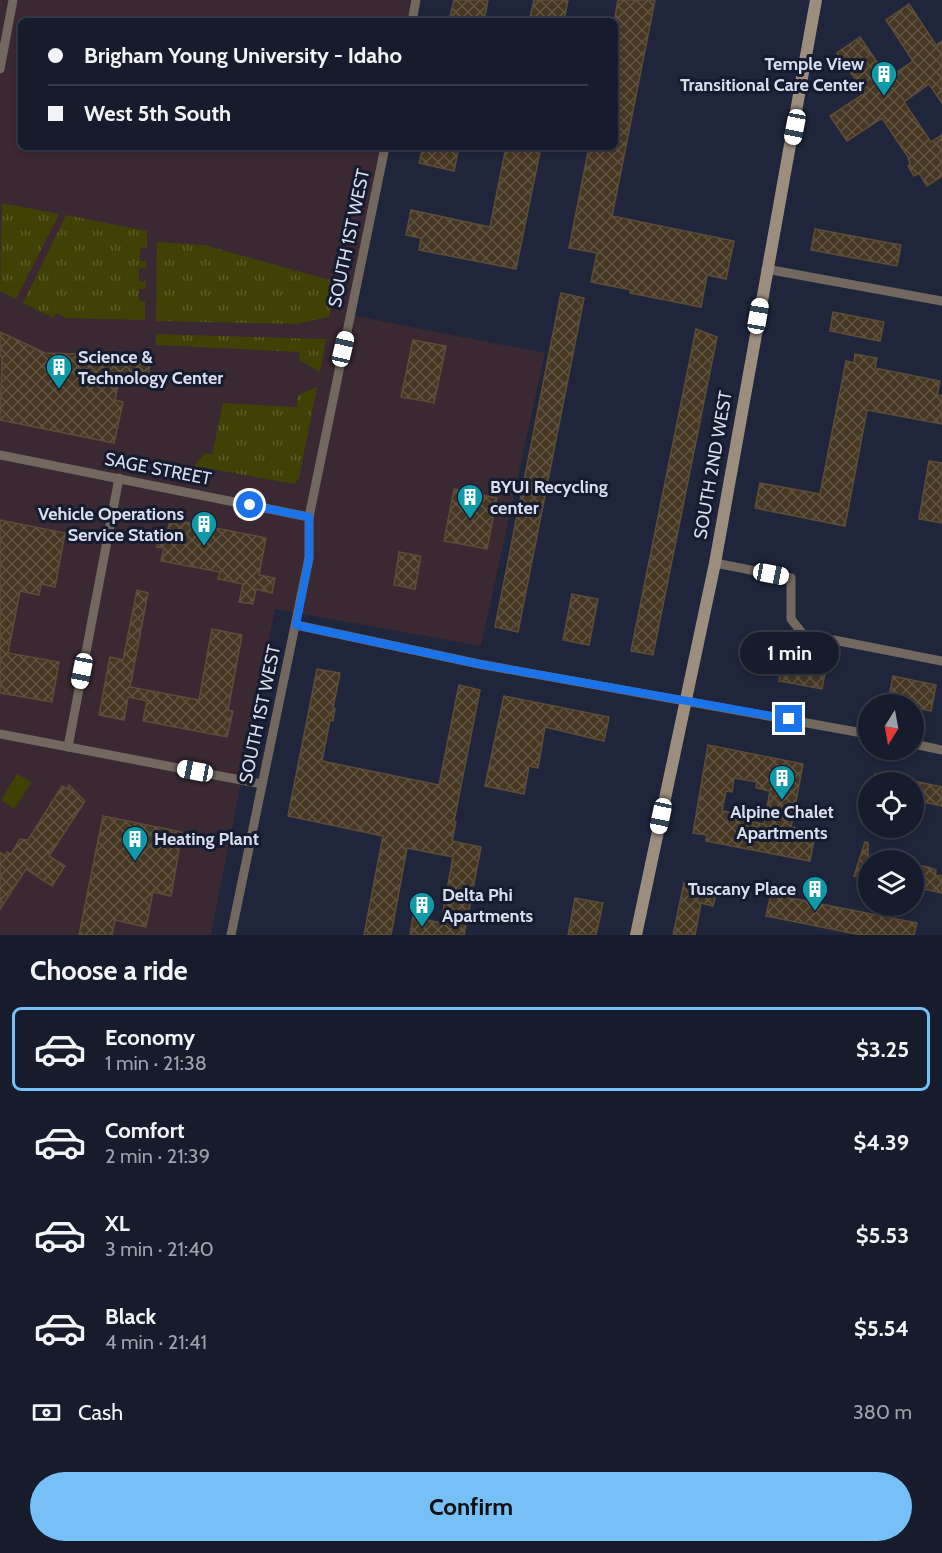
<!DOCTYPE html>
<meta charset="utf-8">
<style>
:root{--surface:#171c2c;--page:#202534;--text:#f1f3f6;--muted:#9ea1a9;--line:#363a48;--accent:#76c0f7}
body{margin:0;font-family:Cabin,sans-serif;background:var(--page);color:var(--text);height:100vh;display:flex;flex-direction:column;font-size:22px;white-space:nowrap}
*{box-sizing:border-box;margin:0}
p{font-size:20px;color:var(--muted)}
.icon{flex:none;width:33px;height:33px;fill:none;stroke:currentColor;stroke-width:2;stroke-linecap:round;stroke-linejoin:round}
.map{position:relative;height:935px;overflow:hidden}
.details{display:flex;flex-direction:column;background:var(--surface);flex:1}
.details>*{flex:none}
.hud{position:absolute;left:18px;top:18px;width:600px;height:132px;border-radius:9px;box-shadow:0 3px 9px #0003,0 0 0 2px var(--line);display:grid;align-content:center;height:132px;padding:0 30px;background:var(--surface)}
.needle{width:39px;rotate:191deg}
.controls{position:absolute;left:858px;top:694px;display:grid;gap:12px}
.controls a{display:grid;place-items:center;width:66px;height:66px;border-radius:50%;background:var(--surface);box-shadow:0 3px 9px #0003,0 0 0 2px var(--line);font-size:30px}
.end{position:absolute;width:27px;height:27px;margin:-14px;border:8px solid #1a73e8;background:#fff;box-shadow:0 0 0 3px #fff}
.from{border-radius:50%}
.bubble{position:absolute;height:42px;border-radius:21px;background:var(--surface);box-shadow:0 3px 9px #0003,0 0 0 2px var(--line);font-size:20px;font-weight:800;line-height:42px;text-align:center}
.car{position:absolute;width:18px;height:36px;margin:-18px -9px;border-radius:8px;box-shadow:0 0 4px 2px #0007;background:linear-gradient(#fff 24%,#345 0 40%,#fff 0 76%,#345 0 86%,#fff 0)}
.hud b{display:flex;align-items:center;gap:21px;height:57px;font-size:22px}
.hud b+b{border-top:2px solid var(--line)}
.hud i{width:15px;height:15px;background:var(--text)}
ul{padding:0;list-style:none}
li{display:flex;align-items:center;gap:18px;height:84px;margin:0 12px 9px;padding:0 18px;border:3px solid transparent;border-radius:9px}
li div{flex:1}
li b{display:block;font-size:22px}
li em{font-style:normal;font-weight:800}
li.on{border-color:var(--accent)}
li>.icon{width:54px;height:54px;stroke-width:1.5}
h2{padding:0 30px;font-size:27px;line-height:72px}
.pay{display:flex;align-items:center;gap:15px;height:66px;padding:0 30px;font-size:22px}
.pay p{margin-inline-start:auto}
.primary-button{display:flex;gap:12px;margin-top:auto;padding:12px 30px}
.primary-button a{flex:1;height:69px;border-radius:36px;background:var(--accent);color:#111;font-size:24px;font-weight:800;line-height:69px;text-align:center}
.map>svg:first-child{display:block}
.education{fill:#3a2832}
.grass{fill:url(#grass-tufts)}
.pitch{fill:#414105}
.building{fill:url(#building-cross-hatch);stroke:#5d4c37;stroke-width:1.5;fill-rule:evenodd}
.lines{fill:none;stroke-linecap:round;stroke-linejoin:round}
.minor{stroke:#72685f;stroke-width:9}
.secondary{stroke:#9c8d7f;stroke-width:12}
.route{stroke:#1a73e8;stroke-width:8}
.labels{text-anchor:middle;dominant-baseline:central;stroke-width:6;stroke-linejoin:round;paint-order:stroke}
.poi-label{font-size:18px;font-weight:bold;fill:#d8deec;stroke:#161c30;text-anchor:start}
.street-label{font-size:18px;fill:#d8deec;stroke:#161c30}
</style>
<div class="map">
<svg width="942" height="935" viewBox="0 0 942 935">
<defs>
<pattern id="grass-tufts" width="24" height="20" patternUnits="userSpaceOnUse" patternTransform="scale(1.5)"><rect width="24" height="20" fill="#414105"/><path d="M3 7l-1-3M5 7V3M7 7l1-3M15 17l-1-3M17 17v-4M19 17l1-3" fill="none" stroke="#5c5c2a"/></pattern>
<pattern id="building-cross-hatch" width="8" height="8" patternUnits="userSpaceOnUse" patternTransform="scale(1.5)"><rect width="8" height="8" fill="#463722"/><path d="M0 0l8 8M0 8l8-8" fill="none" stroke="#605442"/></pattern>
</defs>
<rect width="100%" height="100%" fill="#1f263b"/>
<polygon class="education" points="0,0 417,0 413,21 21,21 21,147 387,147 351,315 545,353 481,646 275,609 211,935 0,935"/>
<g class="grass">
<polygon points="2,203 59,214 16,299 0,291"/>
<polygon points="66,215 147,231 147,248 140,248 140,261 146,261 146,268 139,268 139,281 146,281 146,289 139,289 139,301 145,301 145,320 66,318 56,313 53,318 23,303"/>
<polygon points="157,242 204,245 337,282 329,317 296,324 156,321"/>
<polygon points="156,334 326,339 320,372 299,360 300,352 156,345"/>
<polygon points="317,387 299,478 295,484 194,466 205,453 212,455 223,403 297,407 298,395"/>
</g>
<polygon class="pitch" points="17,774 32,782 14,809 1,800"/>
<g class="building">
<polygon points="454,0 488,0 484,21 449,21"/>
<polygon points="534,0 568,0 564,21 529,21"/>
<polygon points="618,0 655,0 612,216 734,241 726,279 707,275 701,307 630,293 631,290 591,282 597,253 569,248 589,147 615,147 615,17"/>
<polygon points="909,4 936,45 942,41 942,103 929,84 904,102 931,142 942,135 942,176 927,186 919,173 914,176 908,166 910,164 908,157 882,118 847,141 830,116 865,93 837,53 860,37 888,78 913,61 886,20"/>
<polygon points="423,147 459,147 454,171 419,163"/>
<polygon points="506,147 541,147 516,269 419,250 421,238 406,235 411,210 490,227"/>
<polygon points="815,229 901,245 897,266 811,250"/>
<polygon points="561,293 584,298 518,632 495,627"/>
<polygon points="833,312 884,322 880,341 830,331"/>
<polygon points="696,329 717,337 653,655 631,651"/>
<polygon points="0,332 45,353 149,356 149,379 119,378 115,400 123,402 114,443 0,420 2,357 0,356"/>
<polygon points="413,340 446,346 434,403 401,397"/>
<polygon points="855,354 877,358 875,368 940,381 937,395 942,396 942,424 867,410 845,526 755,508 760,483 820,494 846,361 854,363"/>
<polygon points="929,461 942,463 942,523 919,519"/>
<polygon points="454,489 497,498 487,549 444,541"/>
<polygon points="170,519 266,538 259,575 275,578 272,593 256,589 253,604 239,602 243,584 218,579 220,572 161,561 164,548 157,547 161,529 168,530"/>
<polygon points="0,520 65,533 55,587 41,584 39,595 20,591 8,653 59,662 52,702 0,693"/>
<polygon points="399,552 421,556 415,589 394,585"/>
<polygon points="137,590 148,593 130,687 199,700 212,629 242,635 228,710 233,711 227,737 143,721 147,701 128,697 124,720 99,715 110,657 123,660"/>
<polygon points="572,594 598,599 589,645 563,640"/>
<polygon points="784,655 827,663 822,689 779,681"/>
<polygon points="317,669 340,673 333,708 335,709 333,721 330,720 322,761 439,785 459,685 480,690 454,821 456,822 452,841 481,847 464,935 410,935 413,917 441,923 453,857 407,848 391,935 364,935 383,836 288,816"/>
<polygon points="893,676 936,685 931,711 914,707 914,705 888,702"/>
<polygon points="504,696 609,717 604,741 545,727 538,768 529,766 524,794 485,786"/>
<path d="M708,745L803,764L791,827L808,830V834L815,835L810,861L706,841L707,835L693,833ZM734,778L757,782L756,788L770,791L764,824L735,819L736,813L722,811L726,791L732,792Z"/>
<polygon points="875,774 901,779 900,783 873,783"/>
<polygon points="914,781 942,787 942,806 914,800"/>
<polygon points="69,785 85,801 49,856 65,866 52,886 26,869 0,909 0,852 5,856 7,852 11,854 20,839 28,840 62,786 67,789"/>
<polygon points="103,816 182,832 171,896 153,892 146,927 115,920 112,935 79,935"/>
<polygon points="865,842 868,843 868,879 854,876"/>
<polygon points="914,865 928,867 936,870 935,875 942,876 942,893 914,887"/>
<polygon points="684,883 717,890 713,906 701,903 695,935 673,935"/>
<polygon points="771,894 917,923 914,935 861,935 766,916"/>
<polygon points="575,898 603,903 596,935 568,935"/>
</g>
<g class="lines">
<g class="minor">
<polyline points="412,21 416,0"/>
<polyline points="0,69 13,0"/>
<polyline points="766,269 942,301"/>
<polyline points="0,455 309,517"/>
<polyline points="715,563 791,578 791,619 803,634 942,661"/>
<polyline points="296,625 479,664 868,734"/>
<polyline points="0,734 262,784"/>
<polyline points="914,744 942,750"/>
<polyline points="68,747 119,478"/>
<polyline points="231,935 309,558 309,517 385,147"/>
</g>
<polyline class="secondary" points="636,935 715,563 816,0"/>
</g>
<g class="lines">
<polyline class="route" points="250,505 309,517 309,558 296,625 479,664 789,719"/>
</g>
<defs>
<g id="building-pin" transform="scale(1.35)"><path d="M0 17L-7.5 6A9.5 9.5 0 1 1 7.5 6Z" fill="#0f9aa8" stroke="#161c30"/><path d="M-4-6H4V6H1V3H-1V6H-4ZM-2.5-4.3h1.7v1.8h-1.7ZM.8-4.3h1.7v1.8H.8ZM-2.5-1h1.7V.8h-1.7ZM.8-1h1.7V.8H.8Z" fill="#fff"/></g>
</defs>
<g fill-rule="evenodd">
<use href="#building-pin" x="884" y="74"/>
<use href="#building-pin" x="59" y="367"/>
<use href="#building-pin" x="470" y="497"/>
<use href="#building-pin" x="204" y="524"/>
<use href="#building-pin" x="782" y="778"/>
<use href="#building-pin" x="135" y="839"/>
<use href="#building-pin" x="815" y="889"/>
<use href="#building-pin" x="422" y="905"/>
</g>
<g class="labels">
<g class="poi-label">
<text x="864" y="64" text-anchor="end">Temple View<tspan x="864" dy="21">Transitional Care Center</tspan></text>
<text x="78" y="357">Science &amp;<tspan x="78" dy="21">Technology Center</tspan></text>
<text x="490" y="487">BYUI Recycling<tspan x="490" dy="21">center</tspan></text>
<text x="184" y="514" text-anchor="end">Vehicle Operations<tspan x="184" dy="21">Service Station</tspan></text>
<text x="782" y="812" text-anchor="middle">Alpine Chalet<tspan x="782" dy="21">Apartments</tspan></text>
<text x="154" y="839">Heating Plant</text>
<text x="796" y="889" text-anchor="end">Tuscany Place</text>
<text x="442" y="895">Delta Phi<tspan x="442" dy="21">Apartments</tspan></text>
</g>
<g class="street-label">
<text transform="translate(349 238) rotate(-78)">SOUTH 1ST WEST</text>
<text transform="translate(713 465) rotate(-80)">SOUTH 2ND WEST</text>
<text transform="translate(158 469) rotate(11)">SAGE STREET</text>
<text transform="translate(260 714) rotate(-78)">SOUTH 1ST WEST</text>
</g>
</g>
</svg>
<div class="controls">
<a><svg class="needle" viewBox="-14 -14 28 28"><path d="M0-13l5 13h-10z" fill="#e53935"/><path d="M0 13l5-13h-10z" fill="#9ea1a9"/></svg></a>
<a><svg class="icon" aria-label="locate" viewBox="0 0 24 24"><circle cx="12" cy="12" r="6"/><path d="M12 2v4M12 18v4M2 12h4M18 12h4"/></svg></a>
<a><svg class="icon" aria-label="layers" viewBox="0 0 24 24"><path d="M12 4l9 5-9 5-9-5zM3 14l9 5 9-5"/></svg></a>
</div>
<i class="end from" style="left:250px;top:505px"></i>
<i class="end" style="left:789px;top:719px"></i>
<div class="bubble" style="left:740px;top:632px;width:99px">1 min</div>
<i class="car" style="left:795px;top:127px;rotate:191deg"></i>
<i class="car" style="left:758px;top:316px;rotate:10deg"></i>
<i class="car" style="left:343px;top:349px;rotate:13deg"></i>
<i class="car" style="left:771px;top:574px;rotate:101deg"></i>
<i class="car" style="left:82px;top:671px;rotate:191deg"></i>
<i class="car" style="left:195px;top:771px;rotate:281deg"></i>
<i class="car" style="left:661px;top:816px;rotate:192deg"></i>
<div class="hud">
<b><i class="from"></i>Brigham Young University - Idaho</b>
<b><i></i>West 5th South</b>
</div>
</div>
<section class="details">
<h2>Choose a ride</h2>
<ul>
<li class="on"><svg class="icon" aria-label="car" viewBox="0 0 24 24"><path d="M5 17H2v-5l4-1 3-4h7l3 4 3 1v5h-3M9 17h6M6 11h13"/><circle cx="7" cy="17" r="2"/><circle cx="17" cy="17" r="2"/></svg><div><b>Economy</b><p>1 min · 21:38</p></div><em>$3.25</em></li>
<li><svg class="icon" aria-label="car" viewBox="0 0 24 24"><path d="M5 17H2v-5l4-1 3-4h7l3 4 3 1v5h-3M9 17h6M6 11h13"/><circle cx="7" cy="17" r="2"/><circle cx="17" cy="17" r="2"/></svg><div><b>Comfort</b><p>2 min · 21:39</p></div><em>$4.39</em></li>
<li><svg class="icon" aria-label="car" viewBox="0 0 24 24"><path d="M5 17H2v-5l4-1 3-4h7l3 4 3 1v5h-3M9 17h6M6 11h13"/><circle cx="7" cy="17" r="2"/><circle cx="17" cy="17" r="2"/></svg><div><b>XL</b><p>3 min · 21:40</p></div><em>$5.53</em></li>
<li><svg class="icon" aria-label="car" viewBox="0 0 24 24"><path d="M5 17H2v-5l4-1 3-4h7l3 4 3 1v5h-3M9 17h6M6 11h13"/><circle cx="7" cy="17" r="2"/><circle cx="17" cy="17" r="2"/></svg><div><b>Black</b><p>4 min · 21:41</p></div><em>$5.54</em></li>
</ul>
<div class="pay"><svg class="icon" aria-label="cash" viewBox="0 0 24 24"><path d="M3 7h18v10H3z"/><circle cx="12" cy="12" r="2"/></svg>Cash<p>380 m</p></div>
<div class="primary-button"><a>Confirm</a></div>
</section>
